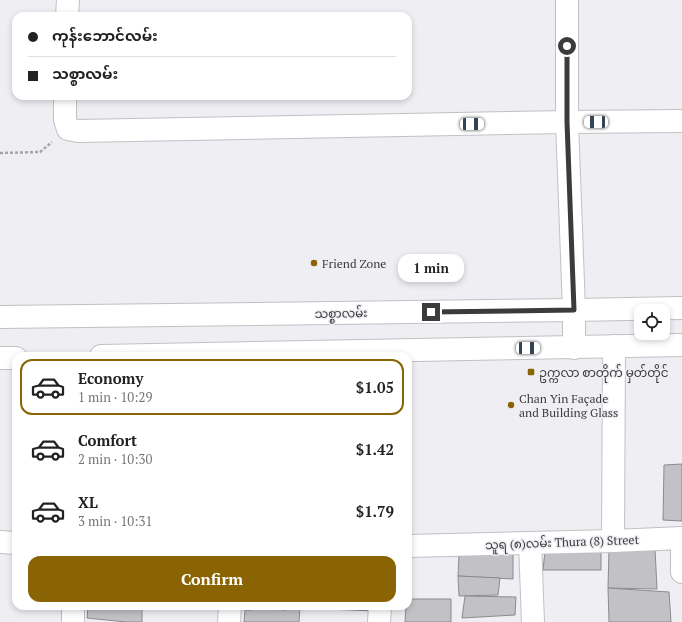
<!DOCTYPE html>
<meta charset="utf-8">
<style>
:root{--surface:#fff;--page:#f6f6f6;--text:#222;--muted:#767676;--line:#e0e0e0;--accent:#8a6403}
body{margin:0;font-family:"PT Serif","Noto Sans Myanmar",serif;background:var(--page);color:var(--text);height:100vh;display:flex;flex-direction:column;font-size:15px;white-space:nowrap}
*{box-sizing:border-box;margin:0}
p{font-size:13px;color:var(--muted)}
.icon{flex:none;width:22px;height:22px;fill:none;stroke:currentColor;stroke-width:2;stroke-linecap:round;stroke-linejoin:round}
.map{position:relative;flex:1;overflow:hidden}
.details{position:absolute;left:12px;top:352px;width:400px;height:258px;display:flex;flex-direction:column;background:var(--surface);border-radius:12px;box-shadow:0 2px 6px #0003}
.details>*{flex:none}
.banner{position:absolute;left:12px;top:12px;width:400px;height:88px;border-radius:12px;box-shadow:0 2px 6px #0003;display:grid;align-content:center;height:88px;padding:0 16px;background:var(--surface)}
.controls{position:absolute;left:634px;top:304px;display:grid;gap:8px}
.controls a{display:grid;place-items:center;width:36px;height:36px;border-radius:8px;background:var(--surface);box-shadow:0 2px 6px #0003;font-size:20px}
.end{position:absolute;width:18px;height:18px;margin:-9px;border:5px solid #3b3b3d;background:#fff;box-shadow:0 0 0 2px #fff}
.from{border-radius:50%}
.bubble{position:absolute;height:28px;border-radius:12px;background:var(--surface);box-shadow:0 2px 6px #0003;font-size:13px;font-weight:800;line-height:28px;text-align:center}
.car{position:absolute;width:12px;height:24px;margin:-12px -6px;border-radius:5px;box-shadow:0 0 3px 1px #0007;background:linear-gradient(#fff 24%,#345 0 40%,#fff 0 76%,#345 0 86%,#fff 0)}
.banner b{display:flex;align-items:center;gap:14px;height:38px;font-size:15px}
.banner b+b{border-top:1px solid var(--line)}
.banner i{width:10px;height:10px;background:var(--text)}
ul{padding:7px 0 0;list-style:none}
li{display:flex;align-items:center;gap:12px;height:56px;margin:0 8px 6px;padding:0 8px;border:2px solid transparent;border-radius:12px}
li div{flex:1}
li b{display:block;font-size:15px}
li em{font-style:normal;font-weight:800}
li.on{border-color:var(--accent)}
li>.icon{width:36px;height:36px;stroke-width:1.5}
.primary-button{display:flex;gap:8px;margin-top:auto;padding:8px 16px}
.primary-button a{flex:1;height:46px;border-radius:12px;background:var(--accent);color:#fff;font-size:16px;font-weight:800;line-height:46px;text-align:center}
.map>svg:first-child{display:block}
.building{fill:#c2c2c6;stroke:#8b8a8f}
.lines{fill:none;stroke-linecap:round;stroke-linejoin:round}
.minor-casing{stroke:#c1c0c5;stroke-width:24}
.major-casing{stroke:#c1c0c5;stroke-width:24}
.path{stroke:#a4a4a8;stroke-width:2.5;stroke-dasharray:3 2;stroke-linecap:butt}
.minor{stroke:#fff;stroke-width:22}
.major{stroke:#fff;stroke-width:22}
.route{stroke:#3b3b3d;stroke-width:5}
.poi-dot{fill:#8a6403;stroke:#eeeef3;stroke-width:1.5}
.labels{text-anchor:middle;dominant-baseline:central;stroke-width:3;stroke-linejoin:round;paint-order:stroke}
.poi-label{font-size:12px;fill:#3b3b3d;stroke:#eeeef3;text-anchor:start}
.street-label{font-size:12px;fill:#3b3b3d;stroke:#eeeef3}
</style>
<div class="map">
<svg width="682" height="622" viewBox="0 0 682 622">
<rect width="100%" height="100%" fill="#eeeef3"/>
<g class="building">
<polygon points="682,464 682,521 663,520 664,465"/>
<polygon points="655,549 657,589 608,588 609,550"/>
<polygon points="545,551 601,551 601,570 543,570"/>
<polygon points="513,554 513,579 458,576 459,555"/>
<polygon points="458,576 500,578 498,595 459,596"/>
<polygon points="608,588 669,592 671,622 609,622"/>
<polygon points="465,596 516,597 515,615 462,618"/>
<polygon points="408,599 451,599 451,622 405,622 406,606 408,606"/>
<polygon points="88,606 142,606 142,622 126,622 87,618"/>
<polygon points="286,606 300,606 299,622 244,622 245,610 253,610 253,608 286,610"/>
<polygon points="328,606 375,606 375,611 327,609"/>
</g>
<g class="lines">
<g class="minor-casing">
<g id="minor">
<polyline points="567,0 567,122 574,310 574,348"/>
<polyline points="67,16 68,0"/>
<polyline points="65,96 65,120 68,129 78,131 567,122 682,121"/>
<polyline points="613,541 614,346"/>
<polyline points="0,542 16,543"/>
<polyline points="530,543 533,622"/>
<polyline points="408,546 613,541 682,538 682,572"/>
<polyline points="73,622 73,606"/>
<polyline points="229,622 230,606"/>
<polyline points="379,622 380,606"/>
</g>
</g>
<g class="major-casing">
<g id="major">
<polyline points="0,317 574,310 682,308"/>
<polyline points="101,356 682,345"/>
<polyline points="0,358 16,358"/>
</g>
</g>
<polyline class="path" points="0,153 40,152 52,142"/>
<use href="#minor" class="minor"/>
<use href="#major" class="major"/>
</g>
<g class="lines">
<polyline class="route" points="431,312 574,310 567,122 567,46"/>
</g>
<g class="poi-dot">
<circle cx="314" cy="263" r="4"/>
<rect x="527" y="368" width="8" height="8" rx="2"/>
<circle cx="511" cy="405" r="4"/>
</g>
<g class="labels">
<g class="poi-label">
<text x="322" y="263">Friend Zone</text>
<text x="539" y="372">ဥက္ကလာ စာတိုက် မှတ်တိုင်</text>
<text x="519" y="398">Chan Yin Façade<tspan x="519" dy="14">and Building Glass</tspan></text>
</g>
<g class="street-label">
<text transform="translate(341 313) rotate(-1)">သစ္စာလမ်း</text>
<text transform="translate(562 542) rotate(-2)">သူရ (၈)လမ်း Thura (8) Street</text>
</g>
</g>
</svg>
<div class="controls">
<a><svg class="icon" aria-label="locate" viewBox="0 0 24 24"><circle cx="12" cy="12" r="6"/><path d="M12 2v4M12 18v4M2 12h4M18 12h4"/></svg></a>
</div>
<i class="end from" style="left:567px;top:46px"></i>
<i class="end" style="left:431px;top:312px"></i>
<div class="bubble" style="left:398px;top:254px;width:66px">1 min</div>
<i class="car" style="left:596px;top:122px;rotate:270deg"></i>
<i class="car" style="left:472px;top:124px;rotate:89deg"></i>
<i class="car" style="left:528px;top:348px;rotate:89deg"></i>
<div class="banner">
<b><i class="from"></i>ကုန်းဘောင်လမ်း</b>
<b><i></i>သစ္စာလမ်း</b>
</div>
<section class="details">
<ul>
<li class="on"><svg class="icon" aria-label="car" viewBox="0 0 24 24"><path d="M5 17H2v-5l4-1 3-4h7l3 4 3 1v5h-3M9 17h6M6 11h13"/><circle cx="7" cy="17" r="2"/><circle cx="17" cy="17" r="2"/></svg><div><b>Economy</b><p>1 min · 10:29</p></div><em>$1.05</em></li>
<li><svg class="icon" aria-label="car" viewBox="0 0 24 24"><path d="M5 17H2v-5l4-1 3-4h7l3 4 3 1v5h-3M9 17h6M6 11h13"/><circle cx="7" cy="17" r="2"/><circle cx="17" cy="17" r="2"/></svg><div><b>Comfort</b><p>2 min · 10:30</p></div><em>$1.42</em></li>
<li><svg class="icon" aria-label="car" viewBox="0 0 24 24"><path d="M5 17H2v-5l4-1 3-4h7l3 4 3 1v5h-3M9 17h6M6 11h13"/><circle cx="7" cy="17" r="2"/><circle cx="17" cy="17" r="2"/></svg><div><b>XL</b><p>3 min · 10:31</p></div><em>$1.79</em></li>
</ul>
<div class="primary-button"><a>Confirm</a></div>
</section>
</div>
